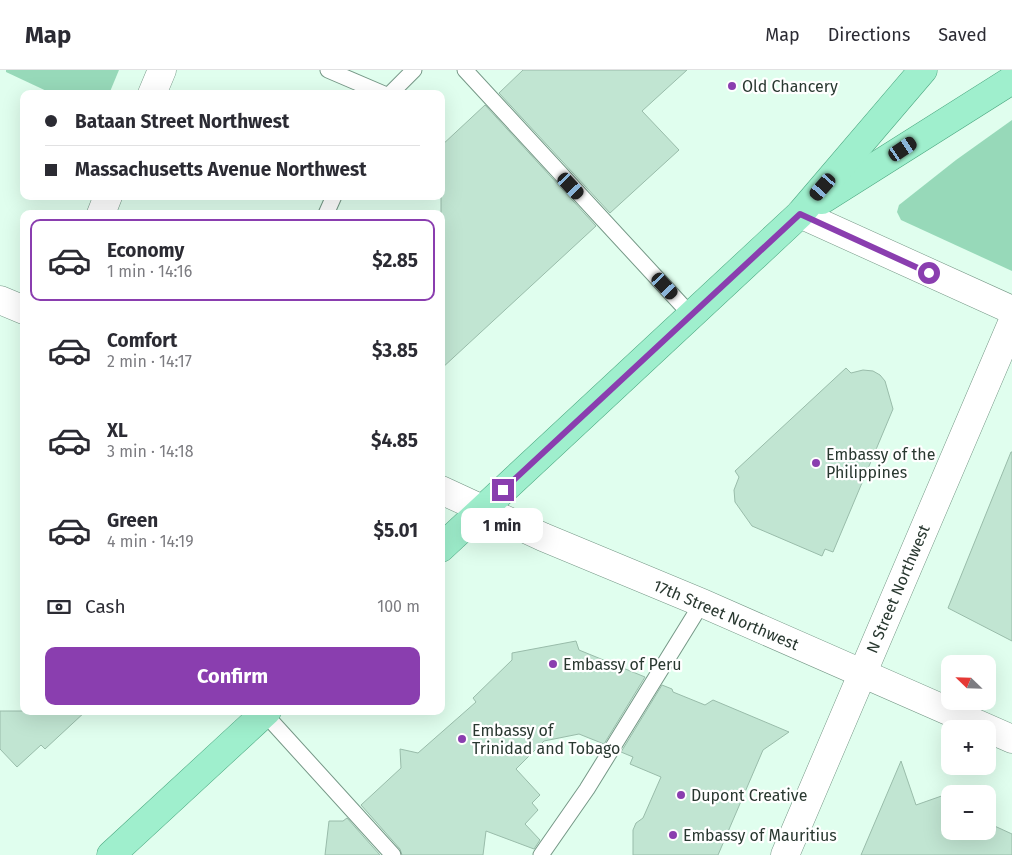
<!DOCTYPE html>
<meta charset="utf-8">
<style>
:root{--surface:#fff;--page:#f7f7f7;--text:#2b2b33;--muted:#7c7c81;--line:#e1e1e2;--accent:#8a3eaf}
body{margin:0;font-family:"Fira Sans",sans-serif;background:var(--page);color:var(--text);height:100vh;display:flex;flex-direction:column;font-size:19px;white-space:nowrap}
*{box-sizing:border-box;margin:0}
p{font-size:16px;color:var(--muted)}
.icon{flex:none;width:28px;height:28px;fill:none;stroke:currentColor;stroke-width:2;stroke-linecap:round;stroke-linejoin:round}
.map{position:relative;flex:1;overflow:hidden}
.details{position:absolute;left:20px;top:140px;width:425px;height:505px;display:flex;flex-direction:column;background:var(--surface);border-radius:10px;box-shadow:0 5px 20px #0002}
.details>*{flex:none}
.guide{position:absolute;left:20px;top:20px;width:425px;height:110px;border-radius:10px;box-shadow:0 5px 20px #0002;display:grid;align-content:center;height:110px;padding:0 25px;background:var(--surface)}
.needle{width:32px;rotate:293deg}
.buttons{position:absolute;left:941px;top:585px;display:grid;gap:10px}
.buttons a{display:grid;place-items:center;width:55px;height:55px;border-radius:10px;background:var(--surface);box-shadow:0 5px 20px #0002;font-size:25px}
.end{position:absolute;width:22px;height:22px;margin:-11px;border:6px solid #8a3eaf;background:#fff;box-shadow:0 0 0 2px #fff}
.from{border-radius:50%}
.bubble{position:absolute;height:35px;border-radius:10px;background:var(--surface);box-shadow:0 5px 20px #0002;font-size:16px;font-weight:700;line-height:35px;text-align:center}
.car{position:absolute;width:15px;height:30px;margin:-15px -8px;border-radius:6px;box-shadow:0 0 4px 1px #0007;background:linear-gradient(#222 24%,#8ab4d8 0 40%,#222 0 76%,#8ab4d8 0 86%,#222 0)}
.guide b{display:flex;align-items:center;gap:18px;height:48px;font-size:19px}
.guide b+b{border-top:1px solid var(--line)}
.guide i{width:12px;height:12px;background:var(--text)}
ul{padding:9px 0 0;list-style:none}
li{display:flex;align-items:center;gap:15px;height:82px;margin:0 10px 8px;padding:0 15px;border:2px solid transparent;border-radius:10px}
li div{flex:1}
li b{display:block;font-size:19px}
li em{font-style:normal;font-weight:700}
li.active{border-color:var(--accent)}
li>.icon{width:45px;height:45px;stroke-width:1.5}
.pay{display:flex;align-items:center;gap:12px;height:55px;padding:0 25px;font-size:19px}
.pay p{margin-inline-start:auto}
.cta{display:flex;gap:10px;margin-top:auto;padding:10px 25px}
.cta a{flex:1;height:58px;border-radius:10px;background:var(--accent);color:#fff;font-size:20px;font-weight:700;line-height:58px;text-align:center}
header{display:flex;align-items:center;gap:30px;box-sizing:border-box;height:70px;padding:0 25px;background:var(--surface);border-bottom:1px solid var(--line)}
header strong{font-size:24px}
nav{display:flex;gap:28px;margin-inline-start:auto;font-size:18px}
.map>svg:first-child{display:block}
.green{fill:#97d9b9}
.building{fill:#c1e5d2;stroke:#99bcaa}
.lines{fill:none;stroke-linecap:round;stroke-linejoin:round}
.service-casing{stroke:#769887;stroke-width:17}
.minor-casing{stroke:#769887;stroke-width:29}
.secondary-casing{stroke:#769887;stroke-width:29}
.primary-casing{stroke:#4ca881;stroke-width:29}
.service{stroke:#fff;stroke-width:15}
.minor{stroke:#fff;stroke-width:28}
.secondary{stroke:#fff;stroke-width:28}
.primary{stroke:#9fefcd;stroke-width:28}
.route{stroke:#8a3eaf;stroke-width:6}
.poi-dot{fill:#8a3eaf;stroke:#fff;stroke-width:2}
.labels{text-anchor:middle;dominant-baseline:central;stroke-width:4.5;stroke-linejoin:round;paint-order:stroke}
.poi-label{font-size:16px;fill:#293830;stroke:#fff;text-anchor:start}
.street-label{font-size:16px;fill:#293830;stroke:#fff}
</style>
<header>
<strong>Map</strong>
<nav><a>Map</a><a>Directions</a><a>Saved</a></nav>
</header>
<div class="map">
<svg width="1012" height="785" viewBox="0 0 1012 785">
<rect width="100%" height="100%" fill="#e0feee"/>
<g class="green">
<polygon points="6,0 119,0 109,24 53,24 6,2"/>
<polygon points="1012,50 1012,201 901,150 897,142 899,135 956,90"/>
</g>
<g class="building">
<polygon points="523,0 687,0 642,41 679,80 610,143 499,23"/>
<polygon points="485,35 596,156 441,299 441,76"/>
<polygon points="846,298 851,303 863,300 873,301 880,305 885,311 893,339 833,482 825,479 822,486 752,456 735,432 734,420 739,407 735,401"/>
<polygon points="1011,382 1012,382 1012,571 948,538"/>
<polygon points="576,571 579,580 645,607 604,674 579,664 544,671 516,699 540,725 532,733 538,740 525,754 540,770 534,779 486,761 483,785 402,785 400,779 361,735 401,698 400,679 418,683 476,632 473,628 512,590 512,583"/>
<polygon points="662,615 672,619 673,622 705,635 713,630 789,662 763,680 718,785 633,785 633,760 636,753 643,748 661,707 630,694 633,687 621,682"/>
<polygon points="0,641 86,641 45,679 41,675 17,697 0,679"/>
<polygon points="901,691 916,735 950,723 950,761 988,761 988,753 1012,764 1012,785 861,785"/>
<polygon points="347,748 380,785 325,785 329,751 343,751"/>
</g>
<g class="lines">
<g class="service-casing">
<g id="service">
<polyline points="328,0 384,24"/>
<polyline points="465,0 691,245"/>
<polyline points="390,24 414,0"/>
<polyline points="326,144 334,126"/>
<polyline points="264,643 393,785"/>
<polyline points="541,785 587,719 702,533"/>
</g>
</g>
<g class="minor-casing">
<g id="minor">
<polyline points="152,24 162,0"/>
<polyline points="101,144 108,126"/>
<polyline points="800,144 1012,240"/>
<polyline points="785,785 1012,253"/>
</g>
</g>
<g class="secondary-casing">
<g id="secondary">
<polyline points="0,230 24,240"/>
<polyline points="441,420 543,467 702,533 1012,669"/>
</g>
</g>
<g class="primary-casing">
<g id="primary">
<polyline points="822,130 1012,10"/>
<polyline points="441,478 800,144 923,0"/>
<polyline points="111,785 267,641"/>
</g>
</g>
<use href="#service" class="service"/>
<use href="#minor" class="minor"/>
<use href="#secondary" class="secondary"/>
<use href="#primary" class="primary"/>
</g>
<g class="lines">
<polyline class="route" points="503,420 800,144 929,203"/>
</g>
<g class="poi-dot">
<circle cx="732" cy="16" r="5"/>
<circle cx="816" cy="393" r="5"/>
<circle cx="553" cy="594" r="5"/>
<circle cx="462" cy="669" r="5"/>
<circle cx="681" cy="725" r="5"/>
<circle cx="673" cy="765" r="5"/>
</g>
<g class="labels">
<g class="poi-label">
<text x="742" y="16">Old Chancery</text>
<text x="826" y="384">Embassy of the<tspan x="826" dy="18">Philippines</tspan></text>
<text x="563" y="594">Embassy of Peru</text>
<text x="472" y="660">Embassy of<tspan x="472" dy="18">Trinidad and Tobago</tspan></text>
<text x="691" y="725">Dupont Creative</text>
<text x="683" y="765">Embassy of Mauritius</text>
</g>
<g class="street-label">
<text transform="translate(898 519) rotate(-67)">N Street Northwest</text>
<text transform="translate(726 545) rotate(23)">17th Street Northwest</text>
</g>
</g>
</svg>
<div class="buttons">
<a><svg class="needle" viewBox="-14 -14 28 28"><path d="M0-13l5 13h-10z" fill="#e53935"/><path d="M0 13l5-13h-10z" fill="#7c7c81"/></svg></a>
<a>+</a>
<a>−</a>
</div>
<i class="end from" style="left:929px;top:203px"></i>
<i class="end" style="left:503px;top:420px"></i>
<div class="bubble" style="left:461px;top:438px;width:82px">1 min</div>
<i class="car" style="left:903px;top:79px;rotate:56deg"></i>
<i class="car" style="left:571px;top:116px;rotate:137deg"></i>
<i class="car" style="left:823px;top:117px;rotate:221deg"></i>
<i class="car" style="left:665px;top:216px;rotate:137deg"></i>
<div class="guide">
<b><i class="from"></i>Bataan Street Northwest</b>
<b><i></i>Massachusetts Avenue Northwest</b>
</div>
<section class="details">
<ul>
<li class="active"><svg class="icon" aria-label="car" viewBox="0 0 24 24"><path d="M5 17H2v-5l4-1 3-4h7l3 4 3 1v5h-3M9 17h6M6 11h13"/><circle cx="7" cy="17" r="2"/><circle cx="17" cy="17" r="2"/></svg><div><b>Economy</b><p>1 min · 14:16</p></div><em>$2.85</em></li>
<li><svg class="icon" aria-label="car" viewBox="0 0 24 24"><path d="M5 17H2v-5l4-1 3-4h7l3 4 3 1v5h-3M9 17h6M6 11h13"/><circle cx="7" cy="17" r="2"/><circle cx="17" cy="17" r="2"/></svg><div><b>Comfort</b><p>2 min · 14:17</p></div><em>$3.85</em></li>
<li><svg class="icon" aria-label="car" viewBox="0 0 24 24"><path d="M5 17H2v-5l4-1 3-4h7l3 4 3 1v5h-3M9 17h6M6 11h13"/><circle cx="7" cy="17" r="2"/><circle cx="17" cy="17" r="2"/></svg><div><b>XL</b><p>3 min · 14:18</p></div><em>$4.85</em></li>
<li><svg class="icon" aria-label="car" viewBox="0 0 24 24"><path d="M5 17H2v-5l4-1 3-4h7l3 4 3 1v5h-3M9 17h6M6 11h13"/><circle cx="7" cy="17" r="2"/><circle cx="17" cy="17" r="2"/></svg><div><b>Green</b><p>4 min · 14:19</p></div><em>$5.01</em></li>
</ul>
<div class="pay"><svg class="icon" aria-label="cash" viewBox="0 0 24 24"><path d="M3 7h18v10H3z"/><circle cx="12" cy="12" r="2"/></svg>Cash<p>100 m</p></div>
<div class="cta"><a>Confirm</a></div>
</section>
</div>
